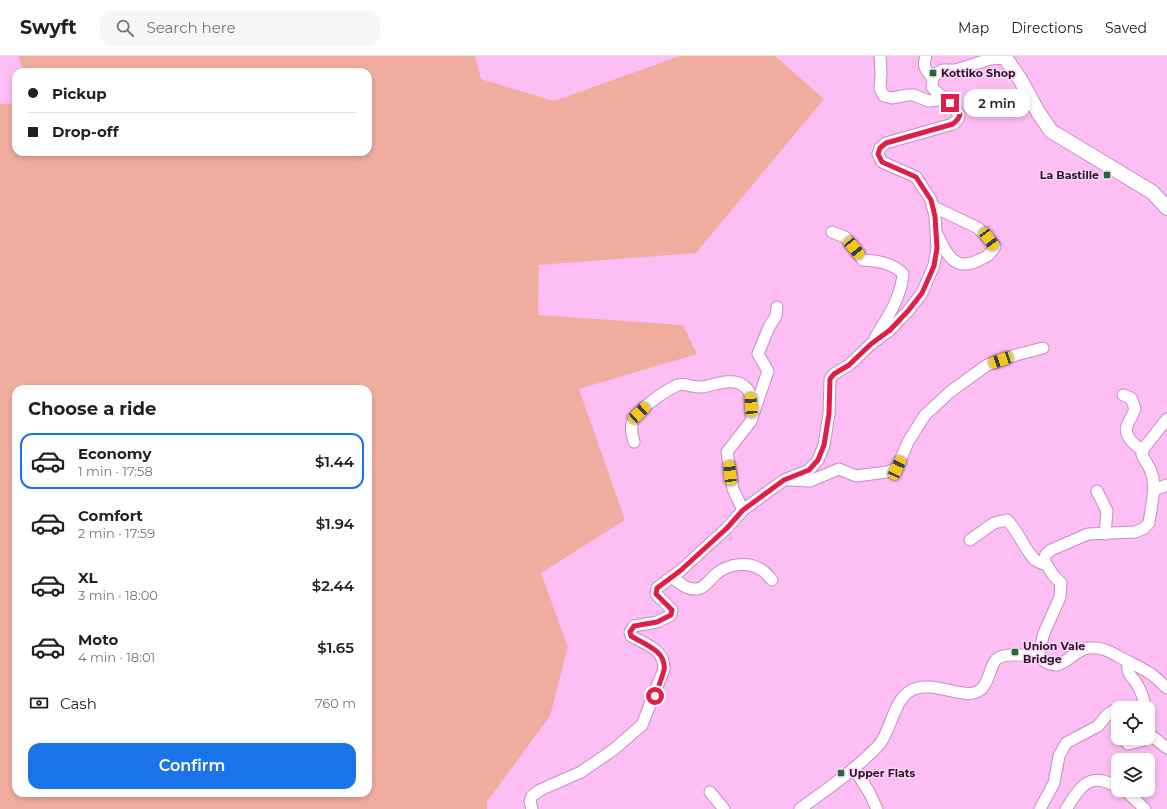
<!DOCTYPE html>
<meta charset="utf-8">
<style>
:root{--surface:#fff;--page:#f6f6f6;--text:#202124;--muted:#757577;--line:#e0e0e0;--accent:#1a73e8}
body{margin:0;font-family:Montserrat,sans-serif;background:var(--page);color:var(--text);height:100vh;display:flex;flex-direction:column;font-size:15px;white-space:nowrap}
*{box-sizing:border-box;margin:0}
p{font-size:13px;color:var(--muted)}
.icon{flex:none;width:22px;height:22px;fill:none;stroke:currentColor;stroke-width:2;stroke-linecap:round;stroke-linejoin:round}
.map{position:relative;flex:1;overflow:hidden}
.sheet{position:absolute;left:12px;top:329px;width:360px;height:412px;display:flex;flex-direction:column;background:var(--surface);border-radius:12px;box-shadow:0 2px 6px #0003}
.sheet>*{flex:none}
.top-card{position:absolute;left:12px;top:12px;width:360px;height:88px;border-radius:12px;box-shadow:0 2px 6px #0003;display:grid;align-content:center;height:88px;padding:0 16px;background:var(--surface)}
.tools{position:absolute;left:1111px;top:645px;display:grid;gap:8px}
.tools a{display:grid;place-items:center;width:44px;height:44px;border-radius:8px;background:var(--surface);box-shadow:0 2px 6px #0003;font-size:20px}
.end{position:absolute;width:18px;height:18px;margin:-9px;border:5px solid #e11d48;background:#fff;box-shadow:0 0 0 2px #fff}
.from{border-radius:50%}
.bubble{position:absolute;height:28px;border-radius:12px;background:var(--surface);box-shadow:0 2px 6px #0003;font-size:13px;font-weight:600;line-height:28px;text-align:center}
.car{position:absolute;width:12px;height:24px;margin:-12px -6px;border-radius:5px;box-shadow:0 0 3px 1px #0007;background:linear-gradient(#f5c518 24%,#345 0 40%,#f5c518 0 76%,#345 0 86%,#f5c518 0)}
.top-card b{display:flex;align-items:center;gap:14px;height:38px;font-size:15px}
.top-card b+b{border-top:1px solid var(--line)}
.top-card i{width:10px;height:10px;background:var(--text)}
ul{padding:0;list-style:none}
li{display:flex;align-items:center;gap:12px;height:56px;margin:0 8px 6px;padding:0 8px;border:2px solid transparent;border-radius:12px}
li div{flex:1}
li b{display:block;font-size:15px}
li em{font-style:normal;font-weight:600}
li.on{border-color:var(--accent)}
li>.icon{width:36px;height:36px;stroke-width:1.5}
h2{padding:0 16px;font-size:18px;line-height:48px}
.pay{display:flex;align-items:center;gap:10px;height:44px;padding:0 16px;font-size:15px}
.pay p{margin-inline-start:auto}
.cta{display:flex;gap:8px;margin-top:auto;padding:8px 16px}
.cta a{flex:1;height:46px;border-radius:12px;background:var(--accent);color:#fff;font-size:16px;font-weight:600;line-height:46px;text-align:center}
header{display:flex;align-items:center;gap:24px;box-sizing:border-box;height:56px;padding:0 20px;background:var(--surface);border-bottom:1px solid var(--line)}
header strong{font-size:19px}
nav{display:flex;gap:22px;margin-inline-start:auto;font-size:14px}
.search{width:280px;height:36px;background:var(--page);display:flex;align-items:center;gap:10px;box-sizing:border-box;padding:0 14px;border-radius:12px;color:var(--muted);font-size:15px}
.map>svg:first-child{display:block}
.green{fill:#f0ad9f;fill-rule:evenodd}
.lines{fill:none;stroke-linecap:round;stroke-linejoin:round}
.minor-casing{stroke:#c78cbf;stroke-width:13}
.major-casing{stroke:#c78cbf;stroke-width:16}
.minor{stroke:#fff;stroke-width:11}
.major{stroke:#fff;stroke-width:14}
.route{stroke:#e11d48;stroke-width:5}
.poi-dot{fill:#1f6c3b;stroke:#fbd5f5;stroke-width:1.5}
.labels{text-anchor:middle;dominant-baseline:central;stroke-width:3;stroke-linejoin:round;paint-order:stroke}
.poi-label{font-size:11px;font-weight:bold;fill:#2c1529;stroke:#fbd5f5;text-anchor:start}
</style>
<header>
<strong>Swyft</strong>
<div class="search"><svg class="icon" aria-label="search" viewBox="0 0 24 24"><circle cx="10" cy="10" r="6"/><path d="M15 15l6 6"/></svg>Search here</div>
<nav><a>Map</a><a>Directions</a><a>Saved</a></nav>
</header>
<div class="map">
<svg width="1167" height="753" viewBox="0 0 1167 753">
<rect width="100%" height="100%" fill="#fdbef4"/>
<path class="green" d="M18,0H475L481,23L554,45L680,0H775L824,43L696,197L539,209L538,259L683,269L697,298L579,333L625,464L541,517L568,591L550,660L487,746V753H0V47L1,48L16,47V96H368V16H24ZM16,333H368V737H16Z"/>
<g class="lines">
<g class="minor-casing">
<g id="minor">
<polyline points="880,0 881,17 880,33 884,40 892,42 908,39 913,39 929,45 946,43"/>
<path d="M926,0C922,10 926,15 933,22"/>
<path d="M932,150L978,172L989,183L995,190C991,198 987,201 979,204C955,216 947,199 938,180"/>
<path d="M832,176L845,181L863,204C878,205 893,207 903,218C901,242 887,262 875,282"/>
<path d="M1123,339L1131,342L1135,353C1133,359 1129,364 1127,370C1123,380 1136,390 1143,395"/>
<path d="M634,386C632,379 630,372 633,365C637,354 667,333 678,329C686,327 694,332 702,331C714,329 733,321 744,330C753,336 751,348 751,358"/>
<polyline points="788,424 810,425 839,413 856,420 887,416 897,412 908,386 925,359 950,336 987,309 1016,299 1043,292"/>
<polyline points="1154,434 1167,429"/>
<polyline points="1097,435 1107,455 1105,478"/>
<polyline points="743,454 733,433 727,396 751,365 768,315 758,298 769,271 776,260 777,251"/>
<path d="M970,484L994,467L1007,464C1019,476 1024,493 1035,504C1038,506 1043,508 1047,509"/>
<path d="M672,521C679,527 687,534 697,533C705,532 710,523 716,518C729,507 750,505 763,515C766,517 769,521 772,524"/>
<polyline points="1038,600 1044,577 1060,541 1061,527 1053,519 1044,504 1046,498 1051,494 1088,478 1135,476 1143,473 1149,467 1154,434 1153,422 1150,413 1142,399 1144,392 1167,363"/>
<path d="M1129,606C1125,619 1133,620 1138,630C1142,637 1144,644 1145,652"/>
<polyline points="1118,668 1118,672"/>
<polyline points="1148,670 1149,678 1167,692"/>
<polyline points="1123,682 1128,688 1141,685 1144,682"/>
<polyline points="854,712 869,736 877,753"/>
<polyline points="1125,734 1145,753"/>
<polyline points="710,736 724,753"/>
<path d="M532,753L530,745L532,740L540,734L581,716L613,694L642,669L664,613C664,593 647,589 631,580L630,576L634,570L657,566L671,559L672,554L656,538L657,532L680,515L727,472L743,454L784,424L809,414L818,404L824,389L829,358L830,323L834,318L849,309L871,288L890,274L908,255L922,237L934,209L937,192L935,160L931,144L916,121L882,106L878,98L880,92L886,87L953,68L958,63L959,59C953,47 940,41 932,31L933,22L937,17L943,14H956L990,3L1006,2"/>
<path d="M800,753C827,733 855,714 878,690C891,676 893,645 910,635C932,622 965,646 980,634C985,631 987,624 989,619C991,614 992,609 995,605C1001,595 1027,600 1038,600C1063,623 1067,595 1089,592C1105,590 1116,600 1129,606C1137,610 1144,613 1151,618C1157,622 1162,628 1167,632"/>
<polyline points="1040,753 1054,727 1059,700 1066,687 1098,670 1107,659 1115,654 1118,658"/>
<path d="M1066,753C1075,740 1084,720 1103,725C1108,726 1113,729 1118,731"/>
</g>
</g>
<g class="major-casing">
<polyline id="major" points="1004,0 1020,23 1038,56 1051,75 1152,136 1167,152"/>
</g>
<use href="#minor" class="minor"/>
<use href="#major" class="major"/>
</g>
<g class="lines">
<path class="route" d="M655,640C658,632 662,622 664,614C667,595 644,588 631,580L630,576L634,570L657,566L671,559L672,554L656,538L657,532L680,515L727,472L743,454L784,424L809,414L818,404L824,389L829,358L830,323L834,318L849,309L871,288L890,274L908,255L922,237L934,210L937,192L935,160L931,144L916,121L882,106L878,98L880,92L886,87L953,68L958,63L960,59L957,53L950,47"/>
</g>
<g class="poi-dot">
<rect x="929" y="13" width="8" height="8" rx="2"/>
<rect x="1103" y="115" width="8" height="8" rx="2"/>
<rect x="1011" y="592" width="8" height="8" rx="2"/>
<rect x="837" y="713" width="8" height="8" rx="2"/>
</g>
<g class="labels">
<g class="poi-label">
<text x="941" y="17">Kottiko Shop</text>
<text x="1099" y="119" text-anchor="end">La Bastille</text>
<text x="1023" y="590">Union Vale<tspan x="1023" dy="13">Bridge</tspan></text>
<text x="849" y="717">Upper Flats</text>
</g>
</g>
</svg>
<div class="tools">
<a><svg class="icon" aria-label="locate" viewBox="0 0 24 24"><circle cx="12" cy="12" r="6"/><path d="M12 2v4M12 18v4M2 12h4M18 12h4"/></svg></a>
<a><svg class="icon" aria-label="layers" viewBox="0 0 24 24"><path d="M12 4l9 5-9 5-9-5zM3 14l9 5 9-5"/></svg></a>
</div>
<i class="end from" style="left:655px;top:640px"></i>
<i class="end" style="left:950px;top:47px"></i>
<div class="bubble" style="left:964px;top:33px;width:66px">2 min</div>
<i class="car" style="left:989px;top:183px;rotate:144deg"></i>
<i class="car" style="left:854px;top:192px;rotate:141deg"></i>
<i class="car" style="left:1001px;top:304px;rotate:251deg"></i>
<i class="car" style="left:751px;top:349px;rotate:356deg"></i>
<i class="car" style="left:639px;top:357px;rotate:47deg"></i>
<i class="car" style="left:897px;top:412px;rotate:25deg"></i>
<i class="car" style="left:730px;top:417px;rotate:354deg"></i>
<div class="top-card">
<b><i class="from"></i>Pickup</b>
<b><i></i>Drop-off</b>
</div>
<section class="sheet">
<h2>Choose a ride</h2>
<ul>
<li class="on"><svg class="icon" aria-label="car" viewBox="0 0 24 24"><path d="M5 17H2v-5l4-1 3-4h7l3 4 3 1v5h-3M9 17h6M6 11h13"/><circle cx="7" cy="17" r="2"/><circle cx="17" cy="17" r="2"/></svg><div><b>Economy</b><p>1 min · 17:58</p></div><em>$1.44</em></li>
<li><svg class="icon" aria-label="car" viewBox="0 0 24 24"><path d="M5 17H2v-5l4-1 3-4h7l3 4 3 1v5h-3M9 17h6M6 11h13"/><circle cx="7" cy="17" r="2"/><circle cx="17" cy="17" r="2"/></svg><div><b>Comfort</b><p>2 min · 17:59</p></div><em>$1.94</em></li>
<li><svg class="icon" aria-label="car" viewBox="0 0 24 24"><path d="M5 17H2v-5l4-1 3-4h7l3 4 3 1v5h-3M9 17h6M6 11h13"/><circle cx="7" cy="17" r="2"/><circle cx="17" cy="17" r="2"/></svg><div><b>XL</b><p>3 min · 18:00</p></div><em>$2.44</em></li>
<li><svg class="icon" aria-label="car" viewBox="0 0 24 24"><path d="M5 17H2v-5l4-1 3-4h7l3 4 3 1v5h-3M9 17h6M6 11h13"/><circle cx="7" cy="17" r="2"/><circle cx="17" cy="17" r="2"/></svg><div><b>Moto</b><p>4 min · 18:01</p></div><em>$1.65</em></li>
</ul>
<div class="pay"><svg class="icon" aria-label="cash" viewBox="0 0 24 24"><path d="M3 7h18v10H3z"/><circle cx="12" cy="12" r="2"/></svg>Cash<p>760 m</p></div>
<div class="cta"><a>Confirm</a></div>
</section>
</div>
